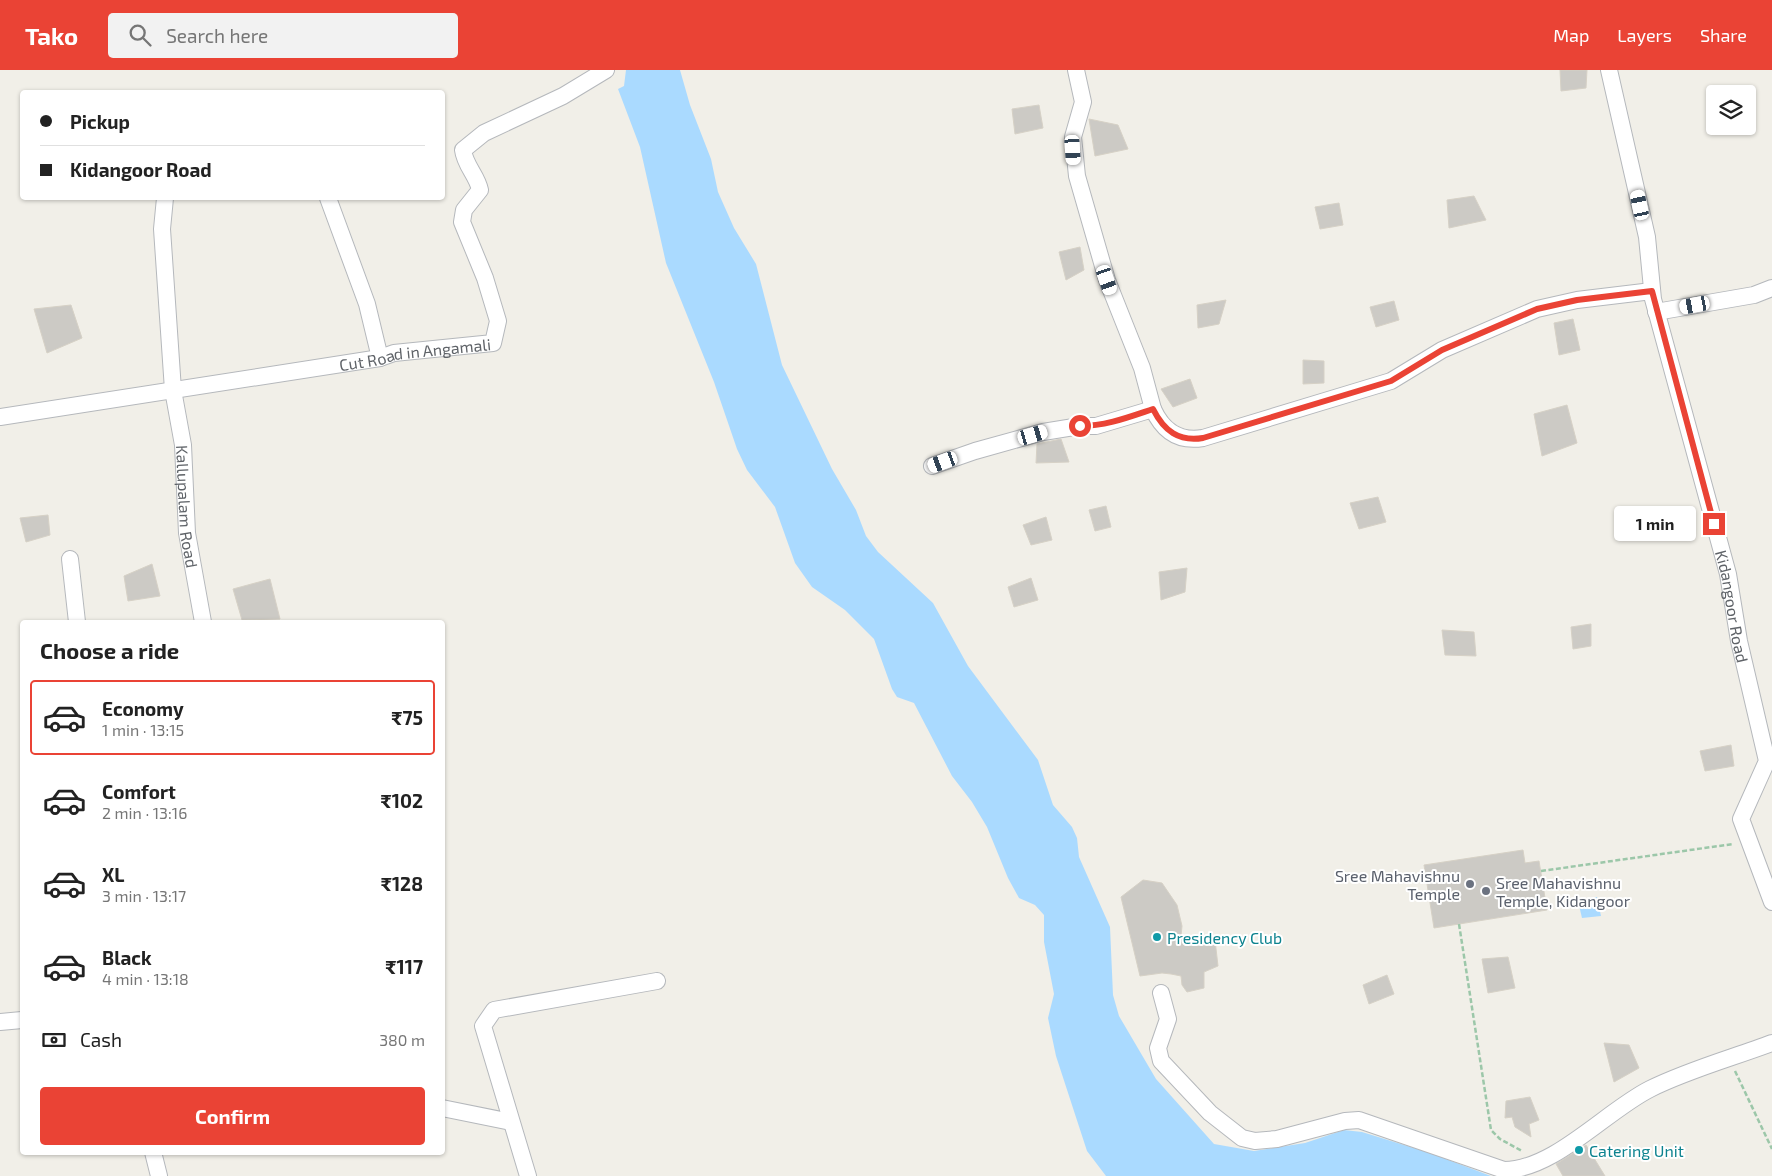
<!DOCTYPE html>
<meta charset="utf-8">
<style>
:root{--surface:#fff;--page:#f2f2f2;--text:#222;--muted:#767676;--line:#e0e0e0;--accent:#ea4335}
body{margin:0;font-family:"Exo 2",sans-serif;background:var(--page);color:var(--text);height:100vh;display:flex;flex-direction:column;font-size:19px;white-space:nowrap}
*{box-sizing:border-box;margin:0}
p{font-size:16px;color:var(--muted)}
.icon{flex:none;width:28px;height:28px;fill:none;stroke:currentColor;stroke-width:2;stroke-linecap:round;stroke-linejoin:round}
.map{position:relative;flex:1;overflow:hidden}
.details{position:absolute;left:20px;top:550px;width:425px;height:535px;display:flex;flex-direction:column;background:var(--surface);border-radius:5px;box-shadow:0 1px 4px #0004}
.details>*{flex:none}
.banner{position:absolute;left:20px;top:20px;width:425px;height:110px;border-radius:5px;box-shadow:0 1px 4px #0004;display:grid;align-content:center;height:110px;padding:0 20px;background:var(--surface)}
.controls{position:absolute;left:1706px;top:15px;display:grid;gap:10px}
.controls a{display:grid;place-items:center;width:50px;height:50px;border-radius:5px;background:var(--surface);box-shadow:0 1px 4px #0004;font-size:25px}
.end{position:absolute;width:22px;height:22px;margin:-11px;border:6px solid #ea4335;background:#fff;box-shadow:0 0 0 2px #fff}
.from{border-radius:50%}
.bubble{position:absolute;height:35px;border-radius:5px;background:var(--surface);box-shadow:0 1px 4px #0004;font-size:16px;font-weight:700;line-height:35px;text-align:center}
.car{position:absolute;width:15px;height:30px;margin:-15px -8px;border-radius:6px;box-shadow:0 0 4px 1px #0007;background:linear-gradient(#fff 24%,#345 0 40%,#fff 0 76%,#345 0 86%,#fff 0)}
.banner b{display:flex;align-items:center;gap:18px;height:48px;font-size:19px}
.banner b+b{border-top:1px solid var(--line)}
.banner i{width:12px;height:12px;background:var(--text)}
ul{padding:0;list-style:none}
li{display:flex;align-items:center;gap:15px;height:75px;margin:0 10px 8px;padding:0 10px;border:2px solid transparent;border-radius:5px}
li div{flex:1}
li b{display:block;font-size:19px}
li em{font-style:normal;font-weight:700}
li.selected{border-color:var(--accent)}
li>.icon{width:45px;height:45px;stroke-width:1.5}
h2{padding:0 20px;font-size:22px;line-height:60px}
.pay{display:flex;align-items:center;gap:12px;height:55px;padding:0 20px;font-size:19px}
.pay p{margin-inline-start:auto}
.action{display:flex;gap:10px;margin-top:auto;padding:10px 20px}
.action a{flex:1;height:58px;border-radius:5px;background:var(--accent);color:#fff;font-size:20px;font-weight:700;line-height:58px;text-align:center}
header{display:flex;align-items:center;gap:30px;box-sizing:border-box;height:70px;padding:0 25px;background:var(--accent);color:#fff}
header strong{font-size:24px}
nav{display:flex;gap:28px;margin-inline-start:auto;font-size:18px}
.search{width:350px;height:45px;background:var(--page);display:flex;align-items:center;gap:12px;box-sizing:border-box;padding:0 18px;border-radius:5px;color:var(--muted);font-size:19px}
.map>svg:first-child{display:block}
.water{fill:#aadaff}
.building{fill:#cccac5;stroke:#d6d1c6}
.lines{fill:none;stroke-linecap:round;stroke-linejoin:round}
.minor-casing{stroke:#b5b8bc;stroke-width:18}
.path{stroke:#9cc7a9;stroke-width:2.5;stroke-dasharray:5 2.5;stroke-linecap:butt}
.minor{stroke:#fff;stroke-width:16}
.route{stroke:#ea4335;stroke-width:6}
.worship-dot{fill:#6b7280;stroke:#fff;stroke-width:2}
.culture-dot{fill:#0f9aa8;stroke:#fff;stroke-width:2}
.labels{text-anchor:middle;dominant-baseline:central;stroke-width:4;stroke-linejoin:round;paint-order:stroke}
.street-label{font-size:16px;fill:#5f6368;stroke:#fff}
.worship-label{font-size:16px;fill:#5b616d;stroke:#fff;text-anchor:end}
.culture-label{font-size:16px;fill:#0d838f;stroke:#fff;text-anchor:start}
</style>
<header>
<strong>Tako</strong>
<div class="search"><svg class="icon" aria-label="search" viewBox="0 0 24 24"><circle cx="10" cy="10" r="6"/><path d="M15 15l6 6"/></svg>Search here</div>
<nav><a>Map</a><a>Layers</a><a>Share</a></nav>
</header>
<div class="map">
<svg width="1772" height="1106" viewBox="0 0 1772 1106">
<rect width="100%" height="100%" fill="#f1efe8"/>
<g class="water">
<polygon points="626,0 680,0 690,35 711,89 718,122 734,158 756,194 782,295 832,399 856,440 866,466 878,482 933,533 968,596 1038,690 1053,735 1072,757 1077,768 1079,787 1110,857 1113,925 1119,946 1156,1009 1214,1074 1254,1081 1305,1073 1344,1060 1362,1062 1430,1083 1491,1106 1106,1106 1087,1081 1056,986 1048,948 1054,924 1044,872 1044,845 1035,835 1019,828 1008,808 987,757 972,732 952,706 914,633 897,627 892,619 874,569 845,540 812,517 795,493 775,437 747,400 737,379 714,312 666,193 640,77 618,19 624,16"/>
<polygon points="1597,827 1601,846 1582,848 1578,831"/>
</g>
<g class="building">
<polygon points="1560,0 1587,0 1586,18 1561,21"/>
<polygon points="1039,35 1043,58 1015,64 1012,39"/>
<polygon points="1089,49 1118,55 1128,79 1095,86"/>
<polygon points="1474,126 1486,150 1449,158 1447,130"/>
<polygon points="1339,133 1343,155 1320,159 1315,137"/>
<polygon points="1080,177 1084,200 1066,210 1059,182"/>
<polygon points="1226,230 1219,254 1198,258 1197,235"/>
<polygon points="1394,231 1399,250 1376,257 1370,237"/>
<polygon points="71,235 82,268 47,283 34,239"/>
<polygon points="1573,249 1580,280 1559,285 1554,253"/>
<polygon points="1303,290 1324,291 1324,313 1303,314"/>
<polygon points="1190,309 1197,328 1173,337 1161,319"/>
<polygon points="1567,335 1577,373 1542,386 1534,344"/>
<polygon points="1061,369 1069,392 1036,393 1037,374"/>
<polygon points="1378,427 1386,452 1359,459 1350,433"/>
<polygon points="1106,436 1111,457 1095,461 1089,440"/>
<polygon points="48,445 50,465 26,472 20,448"/>
<polygon points="1046,447 1052,470 1031,475 1023,455"/>
<polygon points="152,494 160,526 128,531 124,506"/>
<polygon points="1187,498 1185,522 1161,530 1159,502"/>
<polygon points="1031,508 1038,530 1014,537 1008,517"/>
<polygon points="270,509 280,549 242,550 233,519"/>
<polygon points="1591,554 1591,576 1573,579 1571,557"/>
<polygon points="1442,560 1474,562 1476,586 1445,585"/>
<polygon points="1731,675 1734,696 1705,701 1700,681"/>
<polygon points="1523,780 1525,793 1539,791 1547,840 1434,858 1424,795"/>
<polygon points="1143,810 1162,813 1177,835 1182,856 1181,866 1201,868 1200,872 1215,870 1218,896 1204,902 1204,918 1187,922 1182,915 1181,906 1171,904 1162,903 1140,906 1121,827"/>
<polygon points="1508,887 1515,918 1488,923 1482,889"/>
<polygon points="1387,905 1394,924 1369,934 1363,915"/>
<polygon points="1604,973 1629,975 1639,998 1614,1012"/>
<polygon points="1530,1027 1539,1050 1529,1054 1531,1067 1515,1057 1512,1047 1505,1048 1506,1031"/>
<polygon points="1586,1075 1605,1106 1563,1106 1556,1094"/>
</g>
<g class="lines">
<g class="minor-casing">
<g id="minor">
<polyline points="1076,0 1083,32 1073,67 1077,106 1107,210 1142,298 1153,339"/>
<path id="s1" d="M1609,0L1647,167L1653,229L1728,504L1739,571L1767,691L1741,749L1772,832"/>
<path id="s2" d="M165,128L162,159L173,320L183,375L187,463L203,552"/>
<polyline points="328,128 367,234 380,288"/>
<polyline points="1656,242 1754,225 1772,218"/>
<path id="s3" d="M0,347L380,288L394,283L493,273L498,251L485,208L462,152L464,140L480,120C477,105 465,96 463,80L484,63L563,26L606,0"/>
<path d="M932,396L975,381L1043,362L1080,356H1096L1153,339C1163,361 1179,372 1203,368L1391,311L1442,280L1537,239L1577,230L1652,221"/>
<polyline points="70,489 77,552"/>
<path d="M1161,923L1168,949L1158,978L1161,991L1210,1043L1242,1068L1255,1071L1277,1069L1345,1051L1359,1050L1504,1100C1554,1100 1606,1041 1650,1019C1688,1000 1732,988 1772,973"/>
<polyline points="0,952 22,950"/>
<polyline points="442,1038 511,1052"/>
<polyline points="153,1082 159,1106"/>
<polyline points="528,1106 483,956 494,940 657,911"/>
</g>
</g>
<g class="path">
<polyline points="1541,801 1733,774"/>
<polyline points="1459,854 1491,1060 1500,1069 1522,1081"/>
<polyline points="1735,1001 1772,1079"/>
</g>
<use href="#minor" class="minor"/>
</g>
<g class="lines">
<path class="route" d="M1080,356C1106,356 1129,347 1153,339C1164,361 1179,372 1203,368L1391,311L1442,280L1537,239L1577,230L1652,221L1714,454"/>
</g>
<g class="worship-dot">
<circle cx="1470" cy="814" r="5"/>
<circle cx="1486" cy="821" r="5"/>
</g>
<g class="culture-dot">
<circle cx="1157" cy="867" r="5"/>
<circle cx="1579" cy="1080" r="5"/>
</g>
<g class="labels">
<g class="street-label">
<text stroke="none"><textPath href="#s3" startOffset="420">Cut Road in Angamali</textPath></text>
<text stroke="none"><textPath href="#s2" startOffset="310">Kallupalam Road</textPath></text>
<text stroke="none"><textPath href="#s1" startOffset="551">Kidangoor Road</textPath></text>
</g>
<g class="worship-label">
<text x="1460" y="805">Sree Mahavishnu<tspan x="1460" dy="18">Temple</tspan></text>
<text x="1496" y="812" text-anchor="start">Sree Mahavishnu<tspan x="1496" dy="18">Temple, Kidangoor</tspan></text>
</g>
<g class="culture-label">
<text x="1167" y="867">Presidency Club</text>
<text x="1589" y="1080">Catering Unit</text>
</g>
</g>
</svg>
<div class="controls">
<a><svg class="icon" aria-label="layers" viewBox="0 0 24 24"><path d="M12 4l9 5-9 5-9-5zM3 14l9 5 9-5"/></svg></a>
</div>
<i class="end from" style="left:1080px;top:356px"></i>
<i class="end" style="left:1714px;top:454px"></i>
<div class="bubble" style="left:1614px;top:436px;width:82px">1 min</div>
<i class="car" style="left:1073px;top:80px;rotate:176deg"></i>
<i class="car" style="left:1640px;top:135px;rotate:348deg"></i>
<i class="car" style="left:1107px;top:210px;rotate:161deg"></i>
<i class="car" style="left:1695px;top:235px;rotate:260deg"></i>
<i class="car" style="left:1033px;top:365px;rotate:74deg"></i>
<i class="car" style="left:943px;top:392px;rotate:250deg"></i>
<div class="banner">
<b><i class="from"></i>Pickup</b>
<b><i></i>Kidangoor Road</b>
</div>
<section class="details">
<h2>Choose a ride</h2>
<ul>
<li class="selected"><svg class="icon" aria-label="car" viewBox="0 0 24 24"><path d="M5 17H2v-5l4-1 3-4h7l3 4 3 1v5h-3M9 17h6M6 11h13"/><circle cx="7" cy="17" r="2"/><circle cx="17" cy="17" r="2"/></svg><div><b>Economy</b><p>1 min · 13:15</p></div><em>₹75</em></li>
<li><svg class="icon" aria-label="car" viewBox="0 0 24 24"><path d="M5 17H2v-5l4-1 3-4h7l3 4 3 1v5h-3M9 17h6M6 11h13"/><circle cx="7" cy="17" r="2"/><circle cx="17" cy="17" r="2"/></svg><div><b>Comfort</b><p>2 min · 13:16</p></div><em>₹102</em></li>
<li><svg class="icon" aria-label="car" viewBox="0 0 24 24"><path d="M5 17H2v-5l4-1 3-4h7l3 4 3 1v5h-3M9 17h6M6 11h13"/><circle cx="7" cy="17" r="2"/><circle cx="17" cy="17" r="2"/></svg><div><b>XL</b><p>3 min · 13:17</p></div><em>₹128</em></li>
<li><svg class="icon" aria-label="car" viewBox="0 0 24 24"><path d="M5 17H2v-5l4-1 3-4h7l3 4 3 1v5h-3M9 17h6M6 11h13"/><circle cx="7" cy="17" r="2"/><circle cx="17" cy="17" r="2"/></svg><div><b>Black</b><p>4 min · 13:18</p></div><em>₹117</em></li>
</ul>
<div class="pay"><svg class="icon" aria-label="cash" viewBox="0 0 24 24"><path d="M3 7h18v10H3z"/><circle cx="12" cy="12" r="2"/></svg>Cash<p>380 m</p></div>
<div class="action"><a>Confirm</a></div>
</section>
</div>
